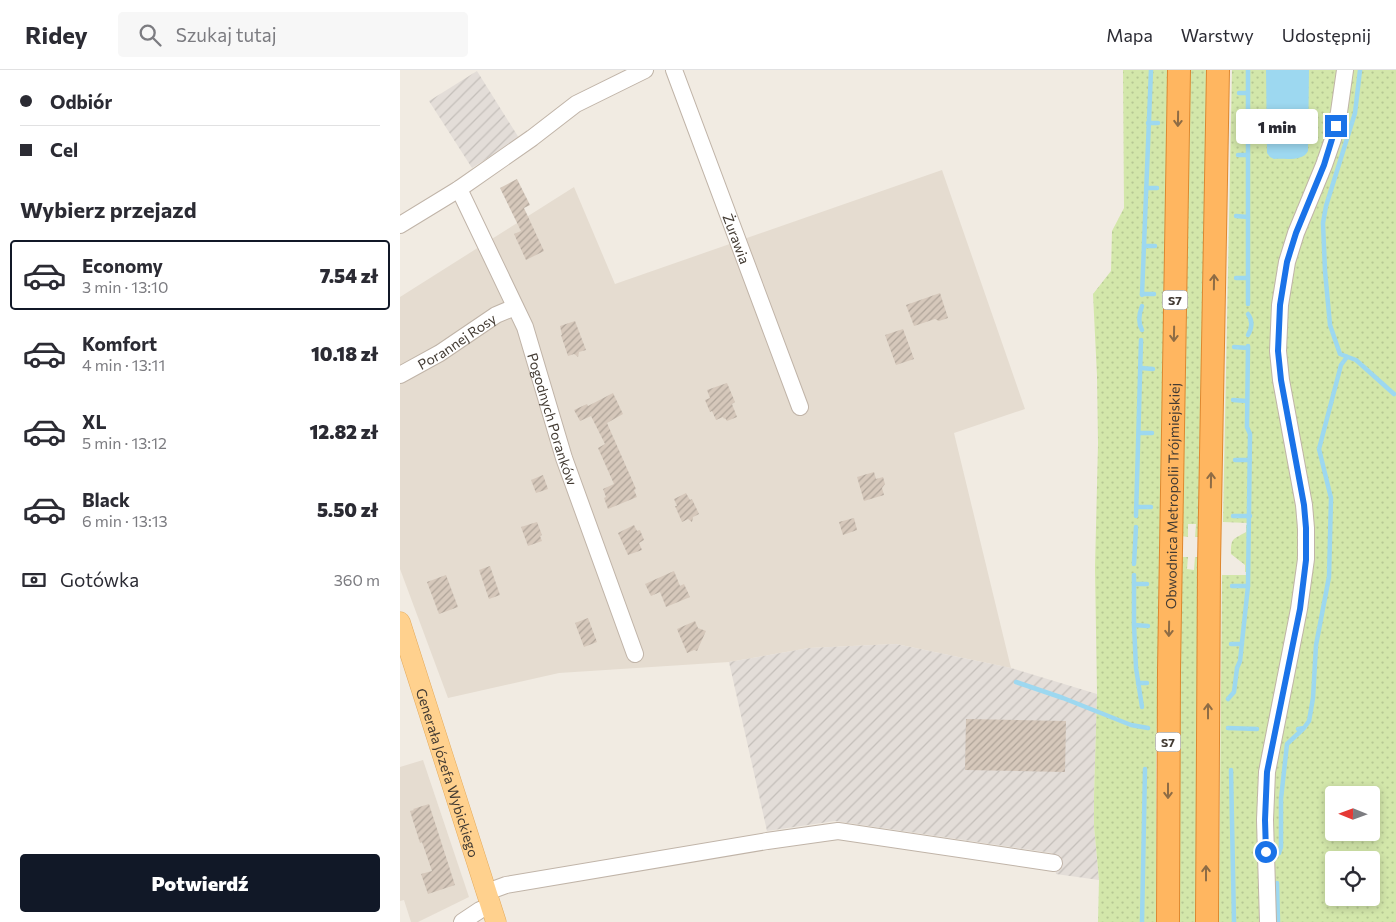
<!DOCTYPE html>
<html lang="pl">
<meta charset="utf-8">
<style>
:root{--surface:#fff;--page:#f7f7f7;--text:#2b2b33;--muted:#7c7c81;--line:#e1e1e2;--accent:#111827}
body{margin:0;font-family:Commissioner,sans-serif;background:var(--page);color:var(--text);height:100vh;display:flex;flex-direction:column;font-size:19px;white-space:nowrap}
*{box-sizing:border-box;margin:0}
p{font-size:16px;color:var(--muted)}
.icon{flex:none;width:28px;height:28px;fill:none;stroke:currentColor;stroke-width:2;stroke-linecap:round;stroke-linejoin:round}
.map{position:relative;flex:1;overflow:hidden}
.details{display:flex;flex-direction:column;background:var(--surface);width:400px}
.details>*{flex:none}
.top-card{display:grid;align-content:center;height:110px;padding:0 20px;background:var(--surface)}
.needle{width:32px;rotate:271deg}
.fabs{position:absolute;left:925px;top:716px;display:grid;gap:10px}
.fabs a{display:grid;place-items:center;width:55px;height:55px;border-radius:5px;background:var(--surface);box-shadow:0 2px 8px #0003;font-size:25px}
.end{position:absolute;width:22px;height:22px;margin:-11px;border:6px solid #1a73e8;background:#fff;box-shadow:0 0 0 2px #fff}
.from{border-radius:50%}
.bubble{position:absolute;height:35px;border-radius:5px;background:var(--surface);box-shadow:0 2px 8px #0003;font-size:16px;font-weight:800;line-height:35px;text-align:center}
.top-card b{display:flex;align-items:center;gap:18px;height:48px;font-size:19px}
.top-card b+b{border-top:1px solid var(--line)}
.top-card i{width:12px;height:12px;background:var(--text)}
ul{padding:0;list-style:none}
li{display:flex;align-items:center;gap:15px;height:70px;margin:0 10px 8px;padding:0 10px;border:2px solid transparent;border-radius:5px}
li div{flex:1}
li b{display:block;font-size:19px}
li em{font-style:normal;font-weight:800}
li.on{border-color:var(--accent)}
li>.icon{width:45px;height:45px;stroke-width:1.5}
h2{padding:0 20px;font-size:22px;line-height:60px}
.pay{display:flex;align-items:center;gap:12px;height:55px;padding:0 20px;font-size:19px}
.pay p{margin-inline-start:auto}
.action{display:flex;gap:10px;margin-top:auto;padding:10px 20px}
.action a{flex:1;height:58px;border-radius:5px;background:var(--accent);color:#fff;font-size:20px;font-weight:800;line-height:58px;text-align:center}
header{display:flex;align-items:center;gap:30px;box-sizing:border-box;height:70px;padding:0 25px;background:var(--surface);border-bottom:1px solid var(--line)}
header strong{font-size:24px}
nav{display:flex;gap:28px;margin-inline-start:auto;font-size:18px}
.search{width:350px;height:45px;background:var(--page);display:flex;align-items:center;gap:12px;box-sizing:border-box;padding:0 18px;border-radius:5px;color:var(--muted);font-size:19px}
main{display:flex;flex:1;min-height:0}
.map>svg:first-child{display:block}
.residential{fill:#e5dcd0}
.industrial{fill:url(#industrial-furrows)}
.grass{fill:url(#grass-dots);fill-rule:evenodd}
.water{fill:#9dd8f0}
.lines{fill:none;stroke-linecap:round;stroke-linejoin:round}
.stream{stroke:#9dd8f0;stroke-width:4.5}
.building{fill:url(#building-hatch)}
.minor-casing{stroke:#c0b4a8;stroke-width:18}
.major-casing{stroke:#e4ab5e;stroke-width:21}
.highway-casing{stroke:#de8830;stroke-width:24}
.minor{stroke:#fff;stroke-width:16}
.major{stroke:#ffd18e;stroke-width:20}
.highway{stroke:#ffb660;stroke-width:22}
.oneway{stroke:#8e6c45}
.route{stroke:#1a73e8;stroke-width:6}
.labels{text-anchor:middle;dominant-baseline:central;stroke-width:4.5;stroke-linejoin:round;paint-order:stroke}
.shield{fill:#fff;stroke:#7b7670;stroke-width:1}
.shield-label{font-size:12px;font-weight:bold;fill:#433b33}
.street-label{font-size:14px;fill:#433b33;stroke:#fff}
</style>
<header>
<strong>Ridey</strong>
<div class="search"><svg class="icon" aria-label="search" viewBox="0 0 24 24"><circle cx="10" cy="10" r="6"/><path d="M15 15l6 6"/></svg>Szukaj tutaj</div>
<nav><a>Mapa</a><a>Warstwy</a><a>Udostępnij</a></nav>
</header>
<main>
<section class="details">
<div class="top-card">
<b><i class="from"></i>Odbiór</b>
<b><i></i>Cel</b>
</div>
<h2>Wybierz przejazd</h2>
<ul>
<li class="on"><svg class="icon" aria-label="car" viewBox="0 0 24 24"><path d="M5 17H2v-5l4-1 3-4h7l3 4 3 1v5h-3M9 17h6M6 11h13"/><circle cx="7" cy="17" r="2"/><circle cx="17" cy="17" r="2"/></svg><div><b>Economy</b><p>3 min · 13:10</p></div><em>7.54 zł</em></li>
<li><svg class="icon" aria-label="car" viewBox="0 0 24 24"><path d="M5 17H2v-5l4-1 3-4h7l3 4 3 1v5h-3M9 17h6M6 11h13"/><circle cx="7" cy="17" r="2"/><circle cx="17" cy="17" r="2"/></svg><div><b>Komfort</b><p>4 min · 13:11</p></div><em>10.18 zł</em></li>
<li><svg class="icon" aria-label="car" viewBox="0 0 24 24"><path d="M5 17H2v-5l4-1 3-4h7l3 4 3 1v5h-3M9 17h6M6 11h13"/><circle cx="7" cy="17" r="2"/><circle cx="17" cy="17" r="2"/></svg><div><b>XL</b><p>5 min · 13:12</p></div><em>12.82 zł</em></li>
<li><svg class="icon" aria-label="car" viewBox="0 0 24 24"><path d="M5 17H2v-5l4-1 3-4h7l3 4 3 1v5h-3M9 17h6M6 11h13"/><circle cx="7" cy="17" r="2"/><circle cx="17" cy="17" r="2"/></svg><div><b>Black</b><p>6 min · 13:13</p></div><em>5.50 zł</em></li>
</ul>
<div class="pay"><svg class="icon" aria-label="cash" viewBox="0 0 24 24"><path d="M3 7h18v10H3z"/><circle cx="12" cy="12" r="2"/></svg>Gotówka<p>360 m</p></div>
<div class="action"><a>Potwierdź</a></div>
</section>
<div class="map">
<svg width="996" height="852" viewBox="0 0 996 852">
<defs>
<pattern id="industrial-furrows" width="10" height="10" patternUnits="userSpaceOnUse" patternTransform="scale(1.25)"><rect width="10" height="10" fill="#e3ddd8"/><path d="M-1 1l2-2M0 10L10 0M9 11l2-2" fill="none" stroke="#c4bfba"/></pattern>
<pattern id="grass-dots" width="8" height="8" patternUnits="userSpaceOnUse" patternTransform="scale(1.25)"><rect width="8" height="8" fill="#d3e7aa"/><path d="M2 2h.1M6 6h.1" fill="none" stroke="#b6c793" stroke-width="1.8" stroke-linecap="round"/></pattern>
<pattern id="building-hatch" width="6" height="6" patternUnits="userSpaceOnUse" patternTransform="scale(1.25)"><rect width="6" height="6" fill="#d6c8bb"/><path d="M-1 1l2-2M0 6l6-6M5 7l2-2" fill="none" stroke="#afa499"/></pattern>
</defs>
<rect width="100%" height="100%" fill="#f1ebe2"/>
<g class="residential">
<polygon points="542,100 625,339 554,363 611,598 496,574 409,578 329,592 159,603 48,628 0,499 0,227 174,117 215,214"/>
<polygon points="23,690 69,827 18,852 11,852 4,830 0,831 0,697"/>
</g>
<g class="industrial">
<polygon points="77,1 119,68 72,98 29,31"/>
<polygon points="496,574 611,598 697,624 694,727 694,756 699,810 656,804 652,783 435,751 367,761 329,592 409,578"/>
</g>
<g class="grass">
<polygon points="723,0 769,0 756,693 756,852 698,852 699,810 694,756 694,727 697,624 695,498 698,374 697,306 693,224 711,201 712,161 724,138"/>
<polygon points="789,0 811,0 803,467 795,467 796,454 788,454 788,467 781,466"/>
<path d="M832,0H940L934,42L879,205L900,493L865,682L863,852H819L822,505H847V502H845V495L831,484C831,468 832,470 846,462V455H848V453L823,452Z"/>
<path d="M950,0H996V852H873L872,700L904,540L883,265L892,195ZM934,725H971V762H934ZM934,790H971V828H934Z"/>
<polygon points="780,487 788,487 787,499 794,500 795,487 803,487 799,852 776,852"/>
</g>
<path class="water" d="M866,0H909L908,81C903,92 885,88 874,89L870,87L867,83Z"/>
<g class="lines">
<g class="stream">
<polyline points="960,0 955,43 926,136 923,153 925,201 930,255 940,284 956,290 994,324"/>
<polyline points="839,23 848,23"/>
<polyline points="748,53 758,53"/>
<polyline points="838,85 848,85"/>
<polyline points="746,118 757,118"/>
<polyline points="836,146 848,147"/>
<polyline points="744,176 755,176"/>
<polyline points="836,208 848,208"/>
<polyline points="742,224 754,224"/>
<polyline points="742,225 751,0"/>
<polyline points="848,234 848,0"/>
<path d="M742,260C738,253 739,244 742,236"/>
<path d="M848,265C852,258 853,251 848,244"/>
<polyline points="834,277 848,278"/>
<polyline points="741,298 753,299"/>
<polyline points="833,330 847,331"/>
<polyline points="739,363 752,363"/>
<polyline points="835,390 850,390"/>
<polyline points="736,437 751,437"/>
<polyline points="736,446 741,270"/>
<polyline points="833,446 850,446"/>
<polyline points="734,494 736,457"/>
<polyline points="734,505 734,555 736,598 742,637"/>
<polyline points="734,514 747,514"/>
<polyline points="832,516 848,516"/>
<polyline points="734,555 748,556"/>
<polyline points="831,574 842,574"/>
<polyline points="616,612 663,628 731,655 748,658"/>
<polyline points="738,613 747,613"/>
<polyline points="828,629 834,622 837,598 840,591 848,516 850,364 847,357 848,276"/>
<polyline points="828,658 857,659"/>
<polyline points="898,659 904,658 909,651 913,628 916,575 929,507 931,428 919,379 941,295 947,287"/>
<polyline points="831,700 834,852"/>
<polyline points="879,783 881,777 881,729 887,674 903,659"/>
<polyline points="877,813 878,852"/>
<polyline points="742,852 745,699"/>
</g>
</g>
<g class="building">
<polygon points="117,109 130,135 124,138 144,181 126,190 114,164 121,161 100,118"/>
<polygon points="540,223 548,248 539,251 535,249 514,256 506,235"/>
<polygon points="175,251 186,280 179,282 178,287 174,284 168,286 161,265 162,265 160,256"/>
<polygon points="503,259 514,289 496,295 485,265"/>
<polygon points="327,313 335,332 332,334 337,347 327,351 325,348 324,349 323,347 316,350 312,341 310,342 305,330 310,328 307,320"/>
<polygon points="213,323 223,344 207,353 236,419 234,420 237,427 208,439 204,428 206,427 203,419 214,414 198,378 205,374 191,346 180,351 174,340 187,334 188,336"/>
<polygon points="474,402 476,409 483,407 485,414 482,418 484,425 464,431 457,407"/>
<polygon points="143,405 148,419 136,423 131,410"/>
<polygon points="286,423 290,430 292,429 299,444 293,447 292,452 288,449 282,452 275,436 277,436 274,429"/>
<polygon points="454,448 457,460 443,465 439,452"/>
<polygon points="137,452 142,465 140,466 142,471 128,476 121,457"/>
<polygon points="234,455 237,461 240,460 244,470 239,473 242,480 228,485 218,463"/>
<polygon points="90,496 100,525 89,529 79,500"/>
<polygon points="274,501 280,516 284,514 290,527 266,537 260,522 251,526 245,514"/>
<polygon points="46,505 58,537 39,544 27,512"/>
<polygon points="188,548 197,572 184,577 175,553"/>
<polygon points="295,551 298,558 306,561 297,581 294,580 287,583 277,559"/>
<polygon points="566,649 666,651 665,702 565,700"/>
<polygon points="29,734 55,815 28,824 21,804 32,801 22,772 20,773 10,741 14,740 13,739"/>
</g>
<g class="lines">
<g class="minor-casing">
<g id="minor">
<path id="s1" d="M274,0L400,337"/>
<path id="s2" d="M59,119L125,257L164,388L235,584"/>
<polyline points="0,155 59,119 132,68 176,34 245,0"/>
<path id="s3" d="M0,305L40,283L96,245L115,237"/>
<polyline points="87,822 106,815 367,771 438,761 654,793"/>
<polyline points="62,852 80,840 91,836"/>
<polyline points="868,852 865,750 867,702 899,539 906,489 906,458 904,435 881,310 878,281 880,235 887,192 896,163 924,95 933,69 939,42 945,0"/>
</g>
</g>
<g class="major-casing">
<g id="major">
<path id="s4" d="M0,552L96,852"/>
</g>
</g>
<g class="highway-casing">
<g id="highway">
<path id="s5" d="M768,852L769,600L779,0"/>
<polyline points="807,852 809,495 818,0"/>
</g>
</g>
<use href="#minor" class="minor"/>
<use href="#major" class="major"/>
<use href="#highway" class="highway"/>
</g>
<defs><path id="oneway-shaft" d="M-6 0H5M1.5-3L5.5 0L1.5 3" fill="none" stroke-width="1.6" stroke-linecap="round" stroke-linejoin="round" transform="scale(1.25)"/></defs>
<g class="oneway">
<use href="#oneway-shaft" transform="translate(778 49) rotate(91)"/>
<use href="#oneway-shaft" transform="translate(814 212) rotate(-89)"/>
<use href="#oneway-shaft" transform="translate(774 264) rotate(91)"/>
<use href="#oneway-shaft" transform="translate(811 410) rotate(-89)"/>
<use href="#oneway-shaft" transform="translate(769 559) rotate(91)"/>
<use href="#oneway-shaft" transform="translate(808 641) rotate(-90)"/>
<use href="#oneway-shaft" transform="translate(768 721) rotate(90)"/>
<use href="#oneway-shaft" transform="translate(806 803) rotate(-90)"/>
</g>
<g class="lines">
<polyline class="route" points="866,782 865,750 867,702 900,539 906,490 906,458 904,435 881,310 878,281 880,235 887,192 896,163 924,95 936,56"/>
</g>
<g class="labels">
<g class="shield">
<rect x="762.5" y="220.5" width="25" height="19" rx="4"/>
<rect x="755.5" y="662.5" width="25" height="19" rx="4"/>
</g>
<g class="shield-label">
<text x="775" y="230">S7</text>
<text x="768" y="672">S7</text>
</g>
<g class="street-label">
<text stroke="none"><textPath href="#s1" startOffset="180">Żurawia</textPath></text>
<text stroke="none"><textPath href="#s3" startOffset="66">Porannej Rosy</textPath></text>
<text stroke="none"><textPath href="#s2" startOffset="249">Pogodnych Poranków</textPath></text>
<text stroke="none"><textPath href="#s5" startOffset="426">Obwodnica Metropolii Trójmiejskiej</textPath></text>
<text stroke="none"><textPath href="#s4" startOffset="158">Generała Józefa Wybickiego</textPath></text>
</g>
</g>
</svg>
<div class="fabs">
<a><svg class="needle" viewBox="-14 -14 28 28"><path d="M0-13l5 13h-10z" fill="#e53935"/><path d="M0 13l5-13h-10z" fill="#7c7c81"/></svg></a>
<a><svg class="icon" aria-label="locate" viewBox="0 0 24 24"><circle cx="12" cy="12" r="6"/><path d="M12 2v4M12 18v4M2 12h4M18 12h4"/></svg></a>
</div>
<i class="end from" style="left:866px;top:782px"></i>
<i class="end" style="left:936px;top:56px"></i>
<div class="bubble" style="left:836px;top:39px;width:82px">1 min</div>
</div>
</main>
